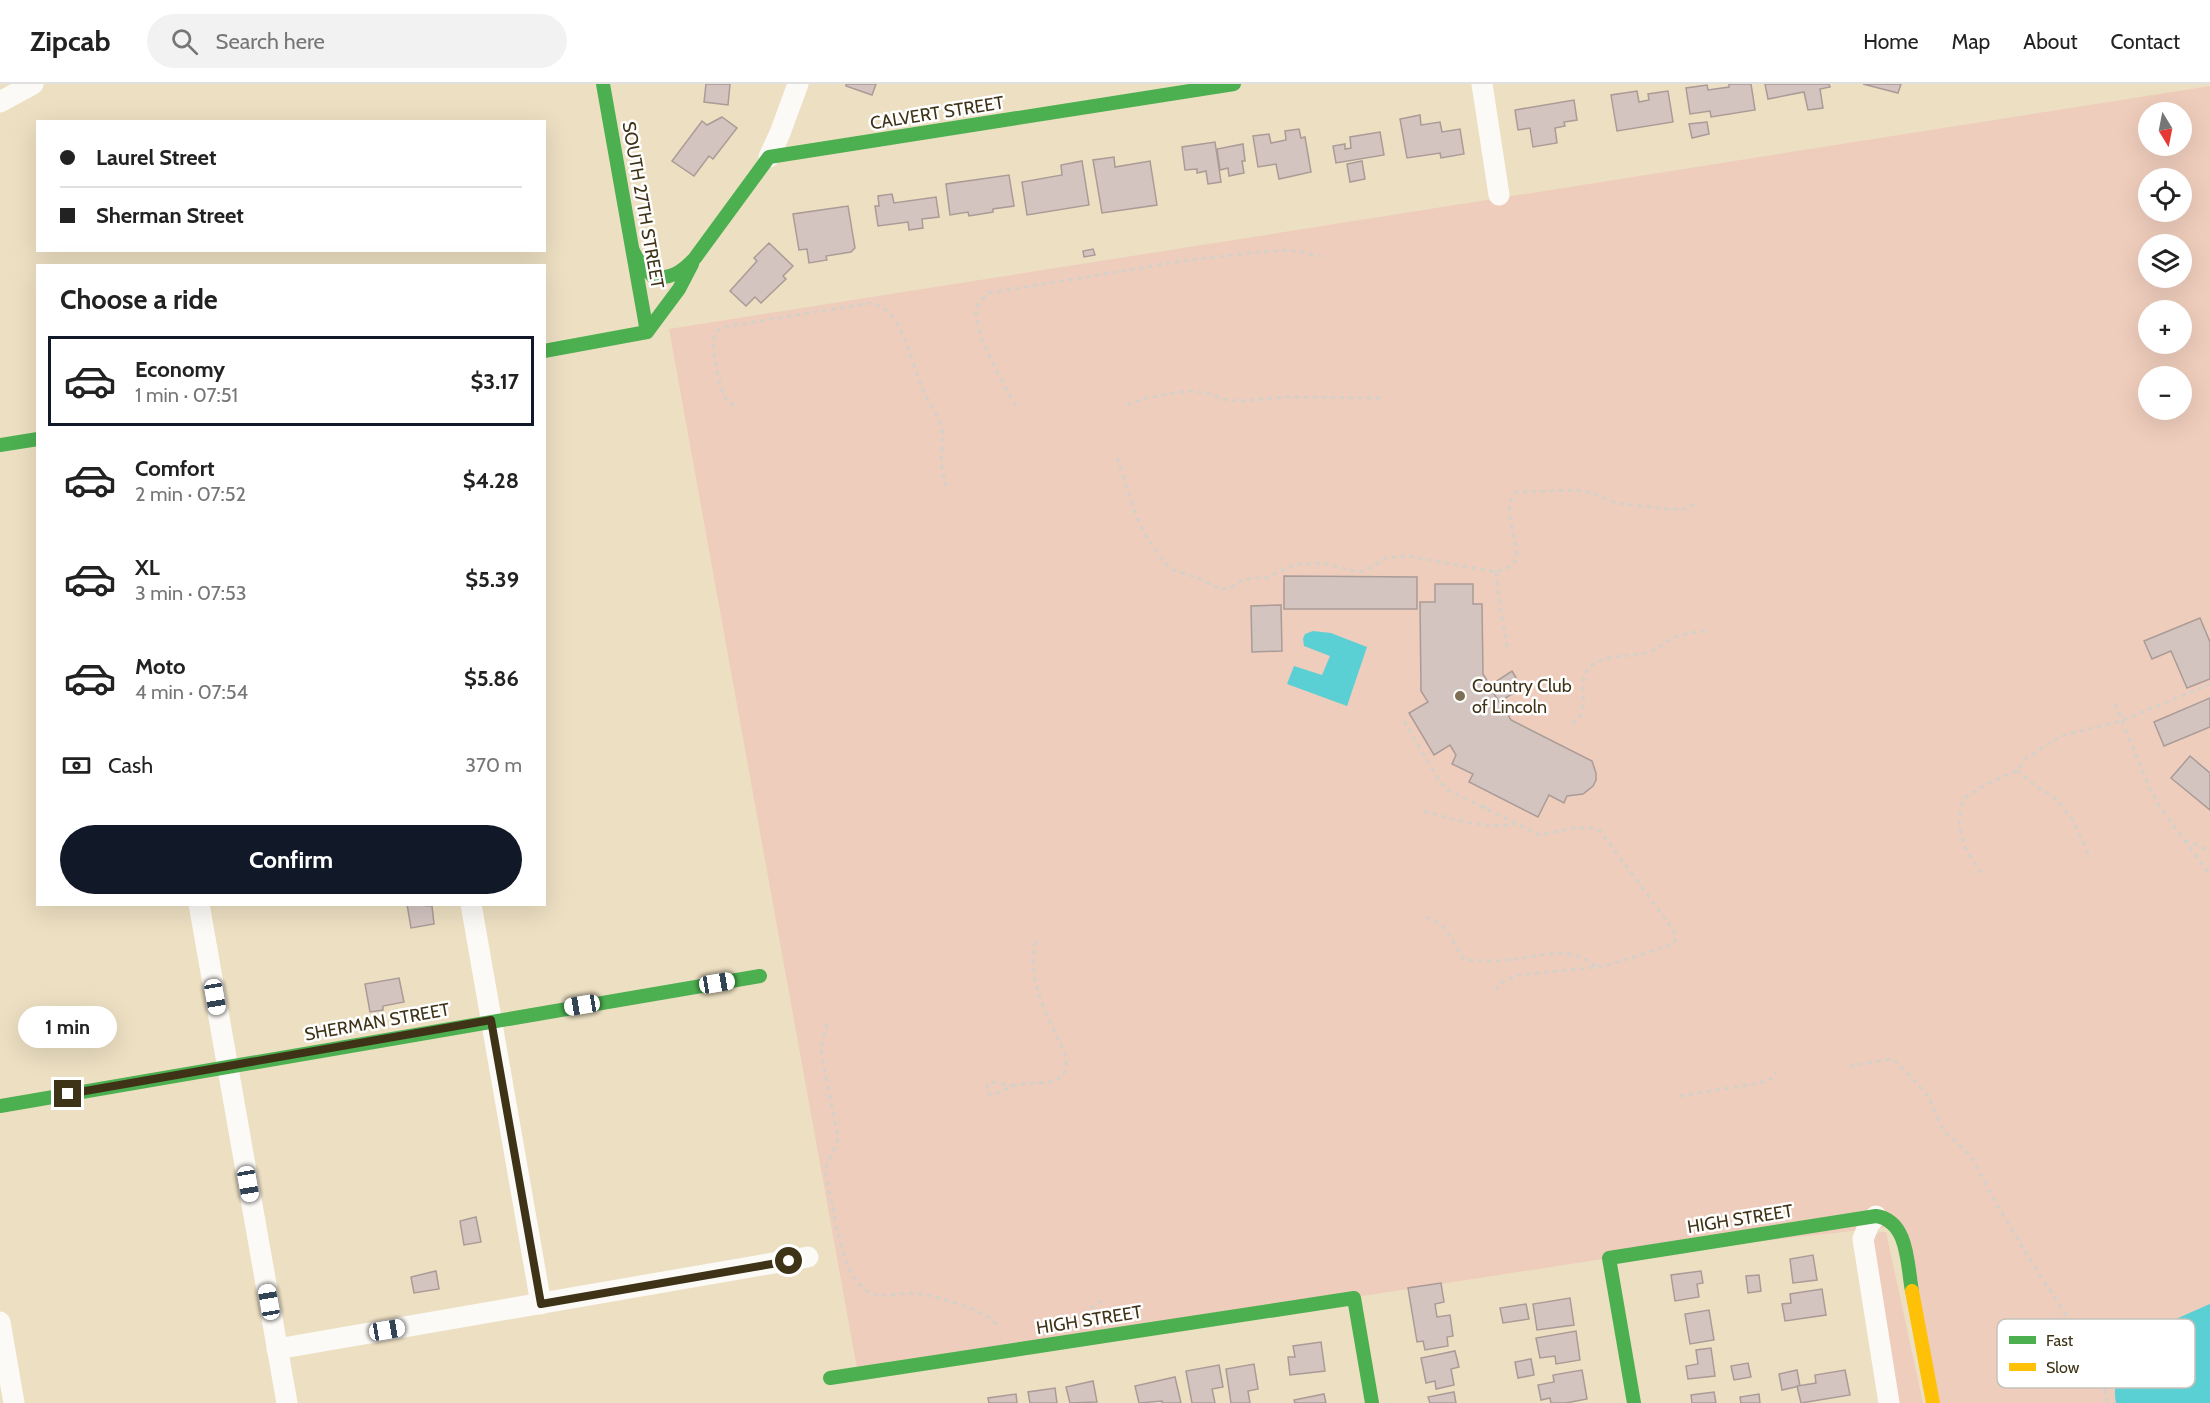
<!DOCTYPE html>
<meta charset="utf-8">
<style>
:root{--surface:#fff;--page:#f2f2f2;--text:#222;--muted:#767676;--line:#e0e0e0;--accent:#111827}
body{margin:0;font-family:Cabin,sans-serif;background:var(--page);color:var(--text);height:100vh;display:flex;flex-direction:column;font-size:22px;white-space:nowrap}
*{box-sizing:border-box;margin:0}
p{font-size:20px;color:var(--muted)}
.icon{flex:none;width:33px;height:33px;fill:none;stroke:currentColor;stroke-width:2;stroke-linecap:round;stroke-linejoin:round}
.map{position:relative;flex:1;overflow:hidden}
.side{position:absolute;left:36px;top:180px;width:510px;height:642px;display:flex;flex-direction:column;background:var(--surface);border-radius:0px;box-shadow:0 6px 24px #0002}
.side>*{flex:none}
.hud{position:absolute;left:36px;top:36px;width:510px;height:132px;border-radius:0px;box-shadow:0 6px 24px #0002;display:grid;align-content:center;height:132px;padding:0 24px;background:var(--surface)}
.needle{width:39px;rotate:170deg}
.tools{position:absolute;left:2138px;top:18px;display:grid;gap:12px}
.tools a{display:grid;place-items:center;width:54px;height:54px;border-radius:50%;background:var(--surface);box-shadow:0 6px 24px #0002;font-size:30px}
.end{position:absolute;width:27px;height:27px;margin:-14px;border:8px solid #3f3317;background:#fff;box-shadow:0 0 0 3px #fff}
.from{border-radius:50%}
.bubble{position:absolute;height:42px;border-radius:21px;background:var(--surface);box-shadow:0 6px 24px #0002;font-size:20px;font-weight:800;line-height:42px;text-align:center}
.car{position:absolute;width:18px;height:36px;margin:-18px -9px;border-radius:8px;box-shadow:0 0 4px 2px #0007;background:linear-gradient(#fff 24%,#345 0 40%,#fff 0 76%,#345 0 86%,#fff 0)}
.hud b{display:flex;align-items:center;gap:21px;height:57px;font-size:22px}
.hud b+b{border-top:2px solid var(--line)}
.hud i{width:15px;height:15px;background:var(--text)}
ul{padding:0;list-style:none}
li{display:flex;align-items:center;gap:18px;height:90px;margin:0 12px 9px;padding:0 12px;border:3px solid transparent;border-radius:0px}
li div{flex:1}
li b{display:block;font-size:22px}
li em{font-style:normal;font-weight:800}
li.active{border-color:var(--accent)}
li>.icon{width:54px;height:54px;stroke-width:1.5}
h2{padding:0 24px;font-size:27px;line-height:72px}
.pay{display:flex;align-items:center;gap:15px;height:66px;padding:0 24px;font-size:22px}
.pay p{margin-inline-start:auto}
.cta{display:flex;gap:12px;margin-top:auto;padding:12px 24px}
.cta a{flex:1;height:69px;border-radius:36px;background:var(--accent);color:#fff;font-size:24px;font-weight:800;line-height:69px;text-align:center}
header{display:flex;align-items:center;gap:36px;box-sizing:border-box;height:84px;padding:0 30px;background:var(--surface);border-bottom:2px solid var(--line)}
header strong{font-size:28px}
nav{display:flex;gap:33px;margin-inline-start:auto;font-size:21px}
.search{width:420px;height:54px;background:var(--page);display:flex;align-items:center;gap:15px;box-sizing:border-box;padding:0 21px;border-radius:33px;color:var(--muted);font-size:22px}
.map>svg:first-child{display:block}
.green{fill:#efcdbc;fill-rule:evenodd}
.water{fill:#5ad0d4}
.building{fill:#d3c4c0;stroke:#aa9b97;stroke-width:1.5}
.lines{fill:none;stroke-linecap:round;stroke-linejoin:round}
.path{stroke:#d6d1c8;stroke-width:3;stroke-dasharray:4.5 4.5;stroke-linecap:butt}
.street{stroke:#fcfaf6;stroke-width:21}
.fast{stroke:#4caf50;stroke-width:14}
.slow{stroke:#ffc107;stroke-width:14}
.route{stroke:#3f3317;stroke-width:8}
.poi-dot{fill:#7c6f53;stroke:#fff;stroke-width:2}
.labels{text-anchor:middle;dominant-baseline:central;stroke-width:5;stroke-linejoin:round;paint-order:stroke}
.street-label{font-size:18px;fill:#3f3317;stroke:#fff}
.poi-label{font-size:18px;fill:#3f3317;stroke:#fff;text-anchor:start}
.key{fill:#fff;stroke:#c5c2b9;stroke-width:1.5}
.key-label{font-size:16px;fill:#3f3317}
</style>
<header>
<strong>Zipcab</strong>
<div class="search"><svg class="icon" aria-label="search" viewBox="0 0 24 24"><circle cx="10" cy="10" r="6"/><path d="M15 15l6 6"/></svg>Search here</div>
<nav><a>Home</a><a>Map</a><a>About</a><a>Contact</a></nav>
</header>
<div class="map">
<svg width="2210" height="1319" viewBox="0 0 2210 1319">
<rect width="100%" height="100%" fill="#ecdfc2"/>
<g class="green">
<path d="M2210,2V1319H1933L1897,1142L1609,1174L858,1290L669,245ZM2148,28H2181V62H2148ZM2148,94H2181V128H2148ZM2148,160H2181V194H2148ZM2148,226H2181V260H2148ZM2148,292H2181V326H2148Z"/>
<polygon points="1880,1148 1886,1148 1923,1319 1899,1319 1871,1161 1874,1151"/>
</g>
<g class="water">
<polygon points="1313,547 1331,549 1367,563 1347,622 1287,600 1294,582 1322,591 1330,572 1304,562 1303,555 1305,550"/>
<path d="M2210,1220V1319H2116C2108,1259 2165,1240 2210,1220Z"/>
</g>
<g class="building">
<polygon points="706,0 730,0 728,21 704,18"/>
<polygon points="846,0 876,0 872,11 846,2"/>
<polygon points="1729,0 1751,0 1755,26 1711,33 1710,27 1690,30 1686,4 1707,1 1708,6 1729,3"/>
<polygon points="1765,0 1829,0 1830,3 1820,5 1823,24 1808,26 1804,8 1768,15"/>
<polygon points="1863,0 1901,0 1898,9"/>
<polygon points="1637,7 1639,18 1649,16 1648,10 1668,7 1673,38 1617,47 1611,11"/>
<polygon points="1574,16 1577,36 1564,38 1565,42 1555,44 1557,59 1533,63 1530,44 1518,46 1515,26"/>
<polygon points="1420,31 1421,41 1440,38 1442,48 1460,45 1464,70 1441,74 1440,69 1407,74 1400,35"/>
<polygon points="722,33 737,44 713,75 709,72 694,92 672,77 702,37 707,41"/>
<polygon points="1707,38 1709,50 1692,54 1689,40"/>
<polygon points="1299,45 1301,54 1305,53 1311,88 1279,95 1276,80 1258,83 1253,52 1269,50 1271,59 1286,56 1285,47"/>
<polygon points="1380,48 1384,71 1336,79 1333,62 1345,60 1345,65 1351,64 1350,53"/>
<polygon points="1215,58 1221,98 1208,100 1206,87 1197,89 1197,85 1185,86 1182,63"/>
<polygon points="1243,60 1245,77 1242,77 1244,89 1229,92 1228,84 1220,86 1217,65"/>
<polygon points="1114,73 1115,83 1150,77 1157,121 1102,129 1093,76"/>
<polygon points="1082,77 1089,121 1027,131 1022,98 1062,91 1061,81"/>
<polygon points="1362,77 1365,95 1350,98 1347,80"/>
<polygon points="1009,91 1014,122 993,125 993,128 969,132 968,128 950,131 946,100"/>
<polygon points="892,110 894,119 936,113 939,133 922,135 923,144 909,146 908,138 878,142 875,122 879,122 878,112"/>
<polygon points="848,122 855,164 851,168 826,172 827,176 809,179 807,165 799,166 793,130"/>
<polygon points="769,159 793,182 783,192 786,195 761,219 755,213 746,222 730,207 757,177 754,174"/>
<polygon points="1093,165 1095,171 1084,173 1083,167"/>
<polygon points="1284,492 1417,493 1417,525 1284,525"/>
<polygon points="1435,500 1473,500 1473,520 1482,520 1483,590 1511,636 1592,677 1596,689 1596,696 1593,702 1583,710 1567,712 1564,719 1549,711 1538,733 1469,698 1473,690 1452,680 1456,671 1450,661 1434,671 1409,629 1428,618 1421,607 1420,518 1435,518"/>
<polygon points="1281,521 1282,567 1252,568 1251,522"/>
<polygon points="2200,534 2210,558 2210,595 2187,604 2171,567 2152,575 2144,557"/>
<polygon points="1512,587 1522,604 1499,618 1489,602"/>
<polygon points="2210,614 2210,643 2164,662 2154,638"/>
<polygon points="2190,672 2210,689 2210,726 2171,694"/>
<polygon points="407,820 432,822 434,840 411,844"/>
<polygon points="399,894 404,918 383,922 383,926 370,928 365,900"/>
<polygon points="476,1133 481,1158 464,1161 460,1137"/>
<polygon points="1813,1171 1817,1196 1793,1199 1790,1175"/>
<polygon points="436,1187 439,1205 414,1209 411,1193"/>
<polygon points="1701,1187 1703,1199 1697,1200 1699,1213 1675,1217 1671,1191"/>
<polygon points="1759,1191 1761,1207 1748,1209 1746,1192"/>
<polygon points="1441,1199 1444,1218 1435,1220 1437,1233 1450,1231 1453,1252 1447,1253 1448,1262 1425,1266 1423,1257 1417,1258 1408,1204"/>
<polygon points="1822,1205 1826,1231 1785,1237 1782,1220 1791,1219 1790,1210"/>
<polygon points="1570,1214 1574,1241 1537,1246 1533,1220"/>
<polygon points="1526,1220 1529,1235 1503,1239 1500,1224"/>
<polygon points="1709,1226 1714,1256 1690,1260 1685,1230"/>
<polygon points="1576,1247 1580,1276 1556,1280 1555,1272 1540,1274 1536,1254"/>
<polygon points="1321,1258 1325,1287 1290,1291 1288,1273 1295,1273 1293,1262"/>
<polygon points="1711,1264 1715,1292 1688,1295 1686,1282 1698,1280 1696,1266"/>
<polygon points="1455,1267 1459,1283 1451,1285 1454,1301 1436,1305 1435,1297 1426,1299 1421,1274"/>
<polygon points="1531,1275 1534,1291 1518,1294 1515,1278"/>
<polygon points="1748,1279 1751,1293 1734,1296 1731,1282"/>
<polygon points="1254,1280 1258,1305 1248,1307 1250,1319 1231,1319 1226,1285"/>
<polygon points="1219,1281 1223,1303 1212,1305 1215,1319 1192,1319 1186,1287"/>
<polygon points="1582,1286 1587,1315 1566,1319 1551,1319 1550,1314 1541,1316 1538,1301 1554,1298 1553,1291"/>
<polygon points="1797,1286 1800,1302 1782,1306 1779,1290"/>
<polygon points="1845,1286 1850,1311 1801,1319 1797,1302 1816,1299 1815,1291"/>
<polygon points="1175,1293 1181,1319 1162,1319 1162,1317 1139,1319 1135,1302"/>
<polygon points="1093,1297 1097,1318 1070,1319 1066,1303"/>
<polygon points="1055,1304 1057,1319 1030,1319 1028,1308"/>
<polygon points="1454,1308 1456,1319 1430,1319 1428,1313"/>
<polygon points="1714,1308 1716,1319 1692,1319 1691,1311"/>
<polygon points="1016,1310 1017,1319 989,1319 988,1314"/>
<polygon points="1324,1310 1326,1319 1295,1319 1294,1316"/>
<polygon points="1759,1310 1760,1319 1741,1319 1740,1313"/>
</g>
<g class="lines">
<g class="path">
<polyline points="1127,321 1146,314 1187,307 1203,308 1227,316 1240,317 1287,313 1381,314"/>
<path d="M734,322C730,319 726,316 724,312C719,301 711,265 714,254C715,248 718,246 723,243L871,219C903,226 911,278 922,304C928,318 938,331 942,346C945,356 941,364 941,374C941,383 944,393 946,402"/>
<path d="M1016,322C1005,304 970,243 977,223C979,217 985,213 989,209L1183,177L1250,169L1290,166L1320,172"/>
<path d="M1117,374L1137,434L1146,452L1166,480L1173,486L1198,494L1220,505L1230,504L1242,496L1253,494H1266L1296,480L1324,479L1358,488L1366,486L1386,474L1408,472L1496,488L1510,483L1517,475C1518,456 1500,419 1517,408L1576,406L1593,409L1616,419L1667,425H1685L1694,420"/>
<polyline points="1496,488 1499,515 1507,563"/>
<polyline points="2115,620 2150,705 2160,723 2210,791"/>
<polyline points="1404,637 1440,698 1450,707 1539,751 1574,744 1590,744 1600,747 1653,818 1673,846 1676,854 1674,860 1612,880 1589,884 1518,891 1500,899 1494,909"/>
<path d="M1572,639C1594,626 1575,602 1588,585C1600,570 1628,573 1645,569C1656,567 1663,559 1673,554C1684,549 1697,548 1709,547"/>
<polyline points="2017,686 2035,702 2051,711 2058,717 2072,735 2091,775"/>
<polyline points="1484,725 1487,717"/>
<path d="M1424,727C1455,736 1484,745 1516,740"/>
<polyline points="2185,756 2210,767"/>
<polyline points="1981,789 1965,764 1959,741 1961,722 1967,712 1985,701 2017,686 2028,673 2061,652 2121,637 2210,600"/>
<path d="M1426,833C1448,839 1451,858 1464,875C1480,878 1500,877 1516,875C1548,871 1568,861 1597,883"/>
<path d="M827,940L821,964L822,973L838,1053C837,1065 826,1075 826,1087C826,1097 830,1109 832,1119C837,1144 844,1197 871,1209C883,1215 906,1207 921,1210C939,1213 971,1223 987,1232C992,1236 996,1240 1001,1243"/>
<polyline points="1850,982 1891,975 1899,980 1928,1012 1943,1046 1971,1072 1996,1119 2029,1174 2070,1237 2101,1277 2107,1319"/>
<path d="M1014,1002L991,998L987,1002V1007L990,1011C1000,1010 1007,1003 1016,1001C1037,996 1070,1006 1066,973C1050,933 1025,901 1036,856"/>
<polyline points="1680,1012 1760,999 1770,995 1776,988"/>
<polyline points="1083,1230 1102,1216"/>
</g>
<g class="street">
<polyline points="1482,0 1499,111"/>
<polyline points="0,18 33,0"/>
<polyline points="769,73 780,49 798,0"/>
<polyline points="199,820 287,1319"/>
<polyline points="471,820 541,1220"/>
<polyline points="1876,1132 1869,1140 1863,1155 1889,1319"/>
<polyline points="0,1238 14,1319"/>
<polyline points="277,1265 808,1173"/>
</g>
<g class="fast">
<polyline points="603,0 647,248"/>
<path d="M633,167L640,180L654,193C672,195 683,187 695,174L769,73L1234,0"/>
<polyline points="544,267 647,248 679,205 692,180"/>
<polyline points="0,361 38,355"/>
<polyline points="0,1022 760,892"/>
<polyline points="830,1294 1354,1214 1372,1319"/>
<path d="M1634,1319L1609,1174L1876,1132C1909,1137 1907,1181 1912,1207"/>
</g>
<polyline class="slow" points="1912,1207 1933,1319"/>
</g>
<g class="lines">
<polyline class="route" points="68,1010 491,936 541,1220 789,1177"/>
</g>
<circle class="poi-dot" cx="1460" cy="612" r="6"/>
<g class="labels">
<g class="street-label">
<text transform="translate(937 29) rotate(-9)">CALVERT STREET</text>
<text transform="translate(643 121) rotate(80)">SOUTH 27TH STREET</text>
<text transform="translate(377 938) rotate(-10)">SHERMAN STREET</text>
<text transform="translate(1740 1135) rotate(-9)">HIGH STREET</text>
<text transform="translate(1089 1236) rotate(-9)">HIGH STREET</text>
</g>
<g class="poi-label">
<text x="1472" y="602">Country Club<tspan x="1472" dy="21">of Lincoln</tspan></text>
</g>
</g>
<rect x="1997" y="1235" width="198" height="69" rx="9" class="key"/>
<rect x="2009" y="1252" width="27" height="8" fill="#4caf50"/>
<rect x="2009" y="1279" width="27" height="8" fill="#ffc107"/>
<g class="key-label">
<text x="2046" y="1262">Fast</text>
<text x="2046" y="1289">Slow</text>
</g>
</svg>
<div class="tools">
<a><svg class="needle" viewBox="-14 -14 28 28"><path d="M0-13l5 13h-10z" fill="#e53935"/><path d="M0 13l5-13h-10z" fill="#767676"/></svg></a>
<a><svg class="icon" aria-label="locate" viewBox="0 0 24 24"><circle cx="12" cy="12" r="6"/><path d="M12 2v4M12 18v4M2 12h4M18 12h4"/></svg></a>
<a><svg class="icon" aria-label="layers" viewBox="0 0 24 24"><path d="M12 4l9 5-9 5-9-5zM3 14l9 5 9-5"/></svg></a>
<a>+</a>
<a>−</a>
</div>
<i class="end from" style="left:789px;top:1177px"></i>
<i class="end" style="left:68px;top:1010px"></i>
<div class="bubble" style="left:18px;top:922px;width:99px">1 min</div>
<i class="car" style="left:717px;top:899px;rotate:81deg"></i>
<i class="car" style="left:215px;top:913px;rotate:170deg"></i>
<i class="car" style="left:582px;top:921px;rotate:261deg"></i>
<i class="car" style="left:248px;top:1100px;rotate:170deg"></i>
<i class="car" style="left:269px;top:1218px;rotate:350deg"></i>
<i class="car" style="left:387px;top:1246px;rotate:80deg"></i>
<div class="hud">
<b><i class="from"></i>Laurel Street</b>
<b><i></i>Sherman Street</b>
</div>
<section class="side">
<h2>Choose a ride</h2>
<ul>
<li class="active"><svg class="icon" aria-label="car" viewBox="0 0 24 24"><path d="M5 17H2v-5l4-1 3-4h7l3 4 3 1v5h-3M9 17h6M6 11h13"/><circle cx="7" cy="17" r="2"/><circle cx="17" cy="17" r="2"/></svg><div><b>Economy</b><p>1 min · 07:51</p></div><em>$3.17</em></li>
<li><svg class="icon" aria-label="car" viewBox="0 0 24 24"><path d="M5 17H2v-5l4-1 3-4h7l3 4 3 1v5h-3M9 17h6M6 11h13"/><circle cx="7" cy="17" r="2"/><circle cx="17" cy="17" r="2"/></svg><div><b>Comfort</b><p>2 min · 07:52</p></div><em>$4.28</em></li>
<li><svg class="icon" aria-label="car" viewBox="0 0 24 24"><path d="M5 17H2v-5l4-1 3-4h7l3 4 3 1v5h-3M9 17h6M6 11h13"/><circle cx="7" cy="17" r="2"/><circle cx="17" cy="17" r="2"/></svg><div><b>XL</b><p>3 min · 07:53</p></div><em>$5.39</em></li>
<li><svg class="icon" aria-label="car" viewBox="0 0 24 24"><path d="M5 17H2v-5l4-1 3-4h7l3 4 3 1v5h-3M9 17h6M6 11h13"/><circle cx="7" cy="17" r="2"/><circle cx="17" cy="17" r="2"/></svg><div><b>Moto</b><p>4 min · 07:54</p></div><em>$5.86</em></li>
</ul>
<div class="pay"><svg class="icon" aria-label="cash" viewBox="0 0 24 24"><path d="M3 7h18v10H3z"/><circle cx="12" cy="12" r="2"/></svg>Cash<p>370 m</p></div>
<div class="cta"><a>Confirm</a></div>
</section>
</div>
